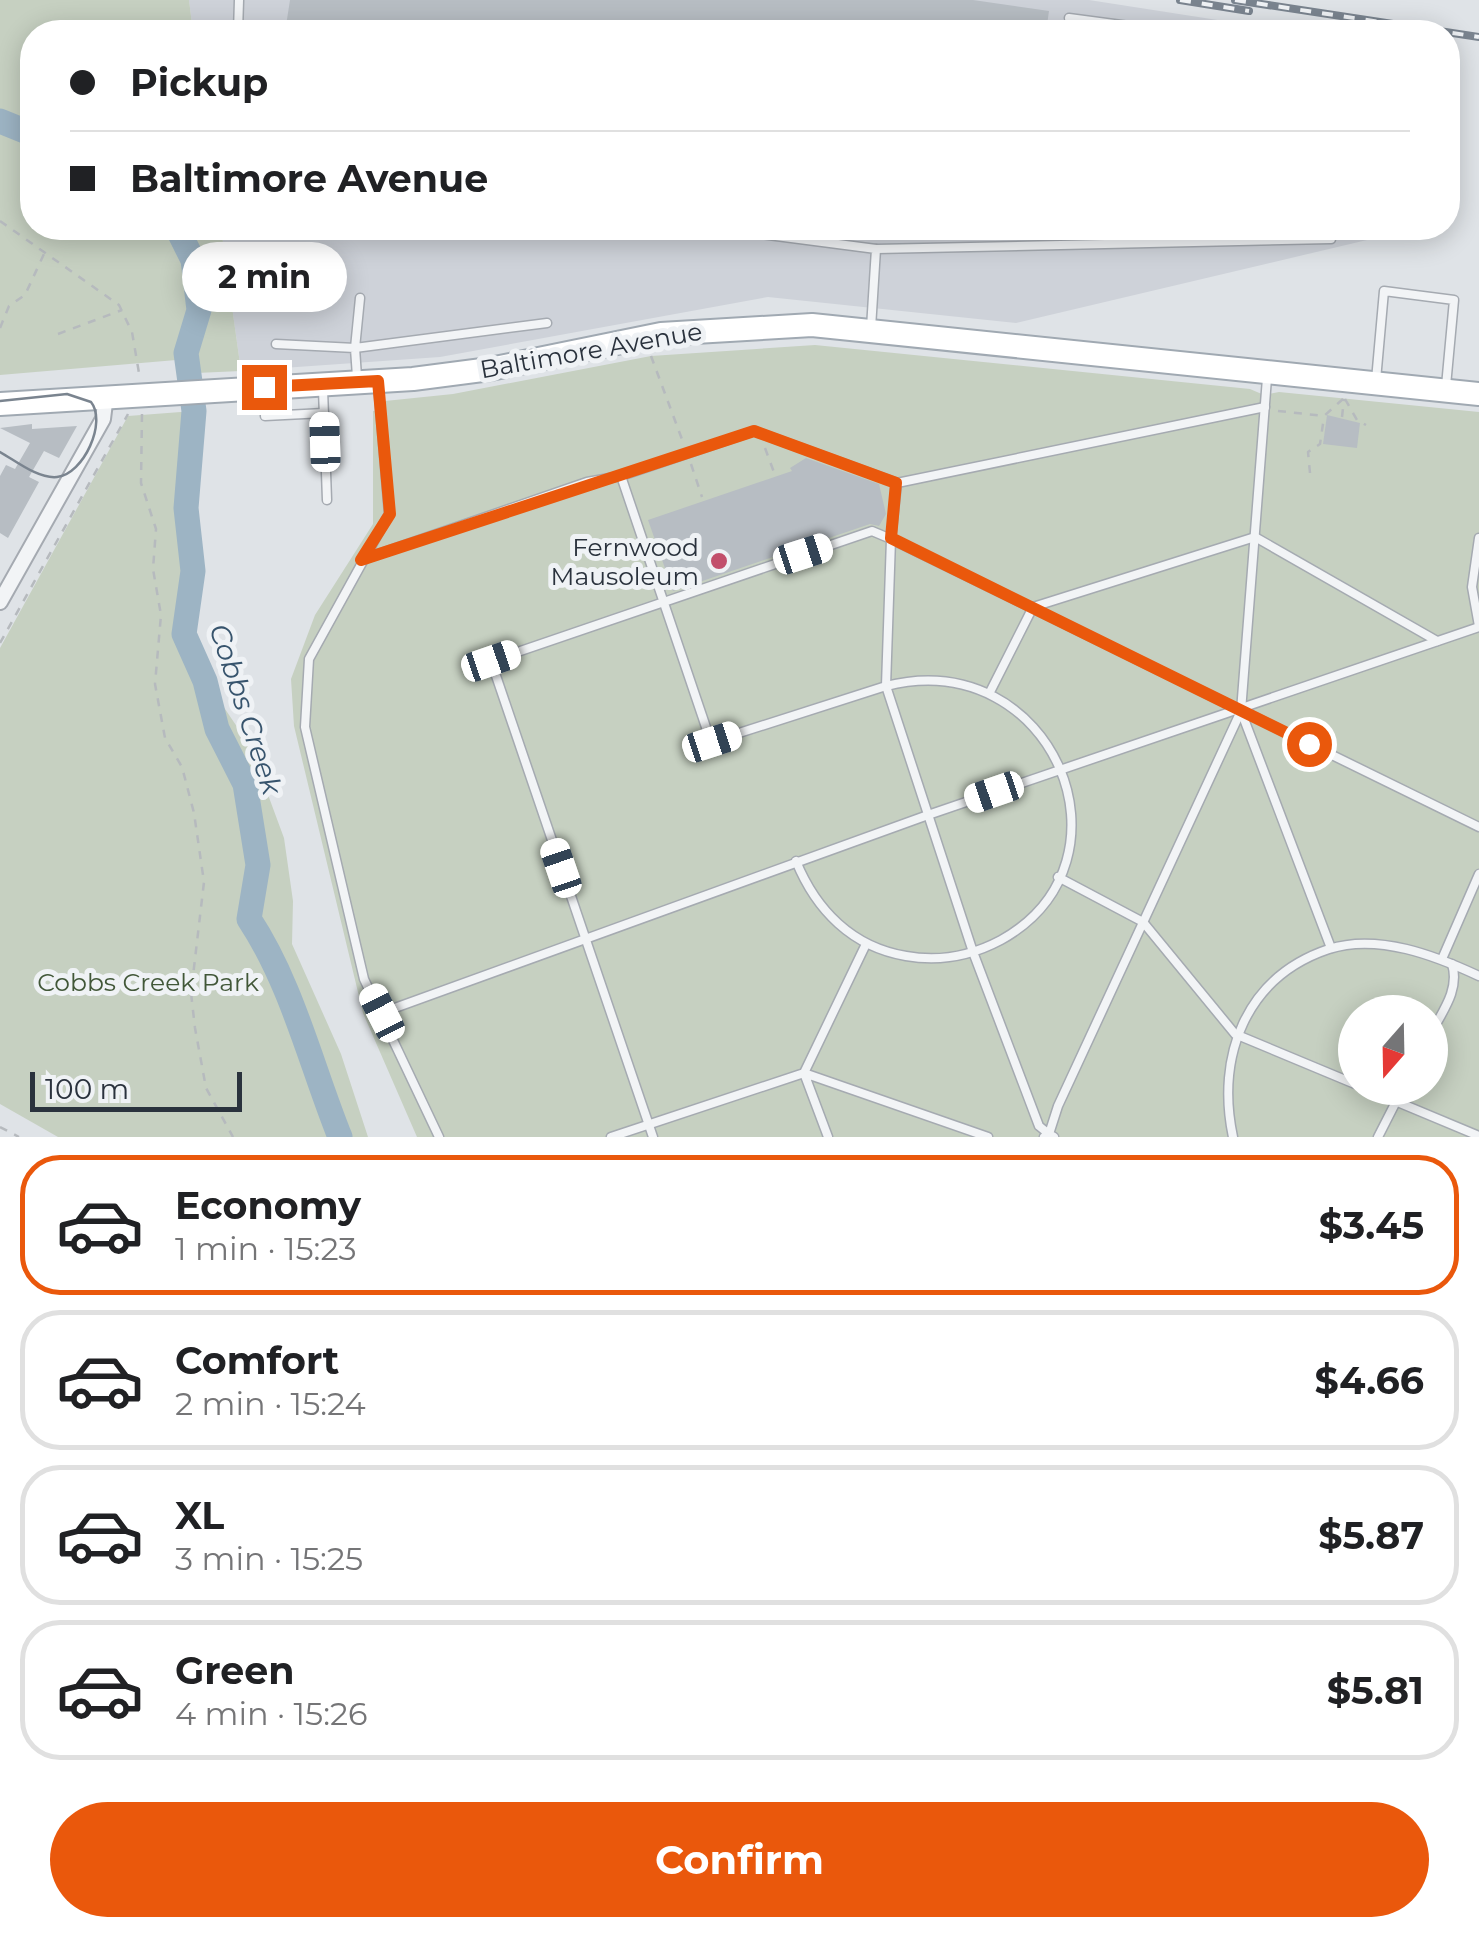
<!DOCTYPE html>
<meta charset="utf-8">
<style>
:root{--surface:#fff;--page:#f2f2f2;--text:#202124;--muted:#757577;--line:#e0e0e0;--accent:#ea580c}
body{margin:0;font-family:Montserrat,sans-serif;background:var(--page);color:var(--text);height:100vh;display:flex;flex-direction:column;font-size:38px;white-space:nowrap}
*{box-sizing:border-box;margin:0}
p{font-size:32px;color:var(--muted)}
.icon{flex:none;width:55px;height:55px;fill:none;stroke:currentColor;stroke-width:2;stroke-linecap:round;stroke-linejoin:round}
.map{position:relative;height:1137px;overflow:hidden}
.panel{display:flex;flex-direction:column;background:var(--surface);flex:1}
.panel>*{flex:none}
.guide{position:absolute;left:20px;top:20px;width:1440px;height:220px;border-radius:40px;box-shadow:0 5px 25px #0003;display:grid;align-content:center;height:220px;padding:0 50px;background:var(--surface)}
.needle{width:65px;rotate:200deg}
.tools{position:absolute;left:1338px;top:995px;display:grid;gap:20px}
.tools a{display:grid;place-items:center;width:110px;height:110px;border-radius:50%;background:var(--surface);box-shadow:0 5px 25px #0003;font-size:50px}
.scale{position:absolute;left:30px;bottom:25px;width:212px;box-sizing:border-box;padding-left:10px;border:5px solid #2a323d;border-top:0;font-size:28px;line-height:35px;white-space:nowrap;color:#2a323d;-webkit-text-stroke:8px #eff2f5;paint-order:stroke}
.end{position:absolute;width:45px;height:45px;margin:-22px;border:12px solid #ea580c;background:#fff;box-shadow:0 0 0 5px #fff}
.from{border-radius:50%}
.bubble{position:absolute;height:70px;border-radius:35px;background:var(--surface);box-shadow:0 5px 25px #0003;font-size:32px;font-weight:700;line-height:70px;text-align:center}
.car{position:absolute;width:30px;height:60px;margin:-30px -15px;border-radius:12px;box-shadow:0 0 8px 2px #0007;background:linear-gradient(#fff 24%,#345 0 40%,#fff 0 76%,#345 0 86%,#fff 0)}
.guide b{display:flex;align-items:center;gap:35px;height:95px;font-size:38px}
.guide b+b{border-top:2px solid var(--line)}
.guide i{width:25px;height:25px;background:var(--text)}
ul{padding:18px 0 0;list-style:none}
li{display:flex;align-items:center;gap:30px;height:140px;margin:0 20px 15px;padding:0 30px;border:5px solid var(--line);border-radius:40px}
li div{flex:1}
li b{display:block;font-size:38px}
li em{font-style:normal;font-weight:700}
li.current{border-color:var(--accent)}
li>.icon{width:90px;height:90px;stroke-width:1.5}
.button{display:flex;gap:20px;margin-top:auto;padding:20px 50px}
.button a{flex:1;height:115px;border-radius:60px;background:var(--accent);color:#fff;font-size:40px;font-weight:700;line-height:115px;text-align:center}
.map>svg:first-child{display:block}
.built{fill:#ced2d9}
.green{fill:#c6d0c1;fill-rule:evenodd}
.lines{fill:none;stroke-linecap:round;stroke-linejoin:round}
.river{stroke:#9db4c4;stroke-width:25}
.building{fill:#b7bdc3}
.service-casing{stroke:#a5aab1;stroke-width:11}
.minor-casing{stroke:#a5aab1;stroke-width:18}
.primary-casing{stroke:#a0a9b2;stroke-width:26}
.path{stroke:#b6babe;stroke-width:2.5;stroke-dasharray:8 8;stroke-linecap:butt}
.service{stroke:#f2f4f6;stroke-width:8}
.minor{stroke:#f2f4f6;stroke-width:14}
.primary{stroke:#fff;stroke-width:22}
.tram{stroke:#7a848f;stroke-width:2.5}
.rail-casing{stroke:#7a848f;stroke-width:8}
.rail{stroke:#eff2f5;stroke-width:4;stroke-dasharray:11;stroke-linecap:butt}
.route{stroke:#ea580c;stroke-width:12}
.poi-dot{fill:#c24f6b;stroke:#eff2f5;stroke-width:4}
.labels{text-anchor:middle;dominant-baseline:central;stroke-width:10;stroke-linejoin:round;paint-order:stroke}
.street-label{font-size:25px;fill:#2a323d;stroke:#eff2f5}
.poi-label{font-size:25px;fill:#2a323d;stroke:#eff2f5;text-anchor:end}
.park-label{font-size:25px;fill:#415738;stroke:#eff2f5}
.water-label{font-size:28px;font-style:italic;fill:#37546d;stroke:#eff2f5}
</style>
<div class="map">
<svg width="1479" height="1137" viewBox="0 0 1479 1137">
<rect width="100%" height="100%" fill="#dfe3e7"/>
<g class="built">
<polygon points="189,0 1089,0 1294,32 193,32"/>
<polygon points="221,228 1389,228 1384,236 1016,323 768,297 440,357 241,371"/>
</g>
<g class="green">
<polygon points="0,0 189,0 193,32 32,32 32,228 221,228 241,371 196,373 188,359 0,375"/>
<path d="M815,345L1250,389L1264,395L1279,392L1479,412V1137H417L363,1013L294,726L291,679L315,615L373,524V411L384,410L385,401L453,394L651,356ZM1355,1012H1430V1088H1355Z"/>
<polygon points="194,411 186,508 193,571 184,634 196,666 250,746 284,838 293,901 292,944 341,1054 368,1137 58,1137 0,1104 0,648 128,416"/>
</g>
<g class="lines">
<g class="river">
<polyline points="0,121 32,134"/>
<path d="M177,228L193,260L199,310L186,353L194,411L186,508L193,571L184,634L205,681L217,729L245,784L258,865L249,919C292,984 311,1065 340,1137"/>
</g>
</g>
<g class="building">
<polygon points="290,0 973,0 1049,11 1046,32 285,32"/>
<polygon points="1327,415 1360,423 1357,448 1323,444"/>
<polygon points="32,424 32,429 77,426 59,458 44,451 29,477 39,482 8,538 0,533 0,476 6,465 15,469 30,443 0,428"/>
<polygon points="806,458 879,484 886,514 879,526 870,524 673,591 648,520 792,471 790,468"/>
</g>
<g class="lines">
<g class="service-casing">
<g id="service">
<polyline points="1069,18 1174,32"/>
<polyline points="238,32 239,0"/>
<polyline points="715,228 876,249 871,328"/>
<polyline points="876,249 1331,239 1333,228"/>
<polyline points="360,298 355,348 547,323"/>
<polyline points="276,344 355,348 357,377"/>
<polyline points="1376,380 1384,291 1454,300 1446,386"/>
<polyline points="378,383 389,514 309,659 305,727 364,979 439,1137"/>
<polyline points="264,389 265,416 324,413"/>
<polyline points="323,389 327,500"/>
<polyline points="1265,407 897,483 891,539 1479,827"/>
<polyline points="1479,538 1472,587 1479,626"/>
<polyline points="364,559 587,482 621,476"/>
<polyline points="990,692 1033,607 1255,537 1437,641"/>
<polyline points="1241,711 1331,948"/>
<path d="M796,861C816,910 852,947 906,956C939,962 971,956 1001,940C1143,861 1053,644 886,686L973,952L1039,1126L1049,1134L1044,1137"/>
<polyline points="1058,877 1143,922 1235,1034 1355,1084"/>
<polyline points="1442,959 1479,874"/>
<polyline points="381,1013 928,815 1479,627"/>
<path d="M1430,1035C1442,1012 1460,990 1452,964"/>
<polyline points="1364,1088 1479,1136"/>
<polyline points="611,1137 804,1073 866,944"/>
<polyline points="653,1137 491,661 872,531 891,539 886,686 711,742 621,476 754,431 897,483"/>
<polyline points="828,1137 804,1073 988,1137"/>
<polyline points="1054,1137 1049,1134 1058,1106 1241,711 1267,378"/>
<path d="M1233,1137C1216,1057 1245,977 1329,949C1378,933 1436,956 1479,976"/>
<polyline points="1378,1137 1403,1088"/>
</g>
</g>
<g class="minor-casing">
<polyline id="minor" points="0,602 103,419 106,395"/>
</g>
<g class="primary-casing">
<polyline id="primary" points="0,404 413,379 490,369 661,334 812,325 1479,394"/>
</g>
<g class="path">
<polyline points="0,221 119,305 132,332 140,379"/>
<polyline points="0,328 9,306 25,295 44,254"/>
<polyline points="58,334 122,310"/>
<polyline points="651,356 683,442"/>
<polyline points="1345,399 1357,420 1366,425"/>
<polyline points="1278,411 1324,416 1343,399"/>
<polyline points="142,414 141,483 156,529 153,569 161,615 155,684 165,738 182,767 194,813 204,882 191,993 195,1028 206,1088 233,1137"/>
<polyline points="1342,417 1344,399"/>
<polyline points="765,448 775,475"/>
<polyline points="691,464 702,497"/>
<polyline points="1310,473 1308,452 1320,444 1324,417"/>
<polyline points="0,643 128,414"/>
<polyline points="0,1127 19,1137"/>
</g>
<use href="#service" class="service"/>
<use href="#minor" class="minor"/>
<use href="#primary" class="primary"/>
<path class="tram" d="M0,401L67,394L91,402C107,422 84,474 57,477C38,479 16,461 0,452"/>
<g class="rail-casing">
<g id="rail">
<polyline points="1180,0 1249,11"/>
<polyline points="1235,0 1479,37"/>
</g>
</g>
<use href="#rail" class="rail"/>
</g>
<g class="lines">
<polyline class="route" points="264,387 378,381 390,514 361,560 754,431 896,483 891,538 1309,744"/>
</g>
<circle class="poi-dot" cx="719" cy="561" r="10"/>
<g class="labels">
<g class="street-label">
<text transform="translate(591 350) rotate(-10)">Baltimore Avenue</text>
</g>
<g class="poi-label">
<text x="699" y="547">Fernwood<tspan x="699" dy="29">Mausoleum</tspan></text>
</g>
<g class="park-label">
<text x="148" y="982">Cobbs Creek Park</text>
</g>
<g class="water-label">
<text transform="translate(246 709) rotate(72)">Cobbs Creek</text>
</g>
</g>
</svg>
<div class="tools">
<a><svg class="needle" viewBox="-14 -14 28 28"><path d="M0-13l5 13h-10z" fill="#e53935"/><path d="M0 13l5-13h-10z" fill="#757577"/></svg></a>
</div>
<div class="scale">100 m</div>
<i class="end from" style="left:1309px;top:744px"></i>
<i class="end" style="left:264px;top:387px"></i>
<div class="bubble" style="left:182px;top:242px;width:165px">2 min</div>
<i class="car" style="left:325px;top:442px;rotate:358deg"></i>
<i class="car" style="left:803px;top:554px;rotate:72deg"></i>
<i class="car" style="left:491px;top:661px;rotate:71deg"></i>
<i class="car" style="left:712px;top:742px;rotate:72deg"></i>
<i class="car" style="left:994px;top:792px;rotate:251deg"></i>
<i class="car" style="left:561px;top:868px;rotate:341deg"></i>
<i class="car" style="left:382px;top:1013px;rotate:333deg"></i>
<div class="guide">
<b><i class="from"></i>Pickup</b>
<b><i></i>Baltimore Avenue</b>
</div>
</div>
<section class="panel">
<ul>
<li class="current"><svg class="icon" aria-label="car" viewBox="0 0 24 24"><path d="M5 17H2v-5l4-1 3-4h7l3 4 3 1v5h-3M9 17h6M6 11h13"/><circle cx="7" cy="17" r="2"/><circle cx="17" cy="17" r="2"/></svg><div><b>Economy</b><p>1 min · 15:23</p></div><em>$3.45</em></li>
<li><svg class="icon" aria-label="car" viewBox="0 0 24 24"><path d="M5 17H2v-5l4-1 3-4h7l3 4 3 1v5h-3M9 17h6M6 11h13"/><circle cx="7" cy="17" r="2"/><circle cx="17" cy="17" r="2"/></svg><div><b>Comfort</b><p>2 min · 15:24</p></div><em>$4.66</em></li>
<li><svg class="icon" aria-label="car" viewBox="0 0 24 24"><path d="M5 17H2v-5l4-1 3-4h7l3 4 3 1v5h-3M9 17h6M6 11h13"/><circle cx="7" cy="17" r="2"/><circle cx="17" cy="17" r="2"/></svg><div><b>XL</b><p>3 min · 15:25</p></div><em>$5.87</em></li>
<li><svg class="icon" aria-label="car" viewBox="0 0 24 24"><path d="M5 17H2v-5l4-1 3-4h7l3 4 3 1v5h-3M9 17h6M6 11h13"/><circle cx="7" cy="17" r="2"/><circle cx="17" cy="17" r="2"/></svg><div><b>Green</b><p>4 min · 15:26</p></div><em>$5.81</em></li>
</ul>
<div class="button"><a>Confirm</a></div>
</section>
